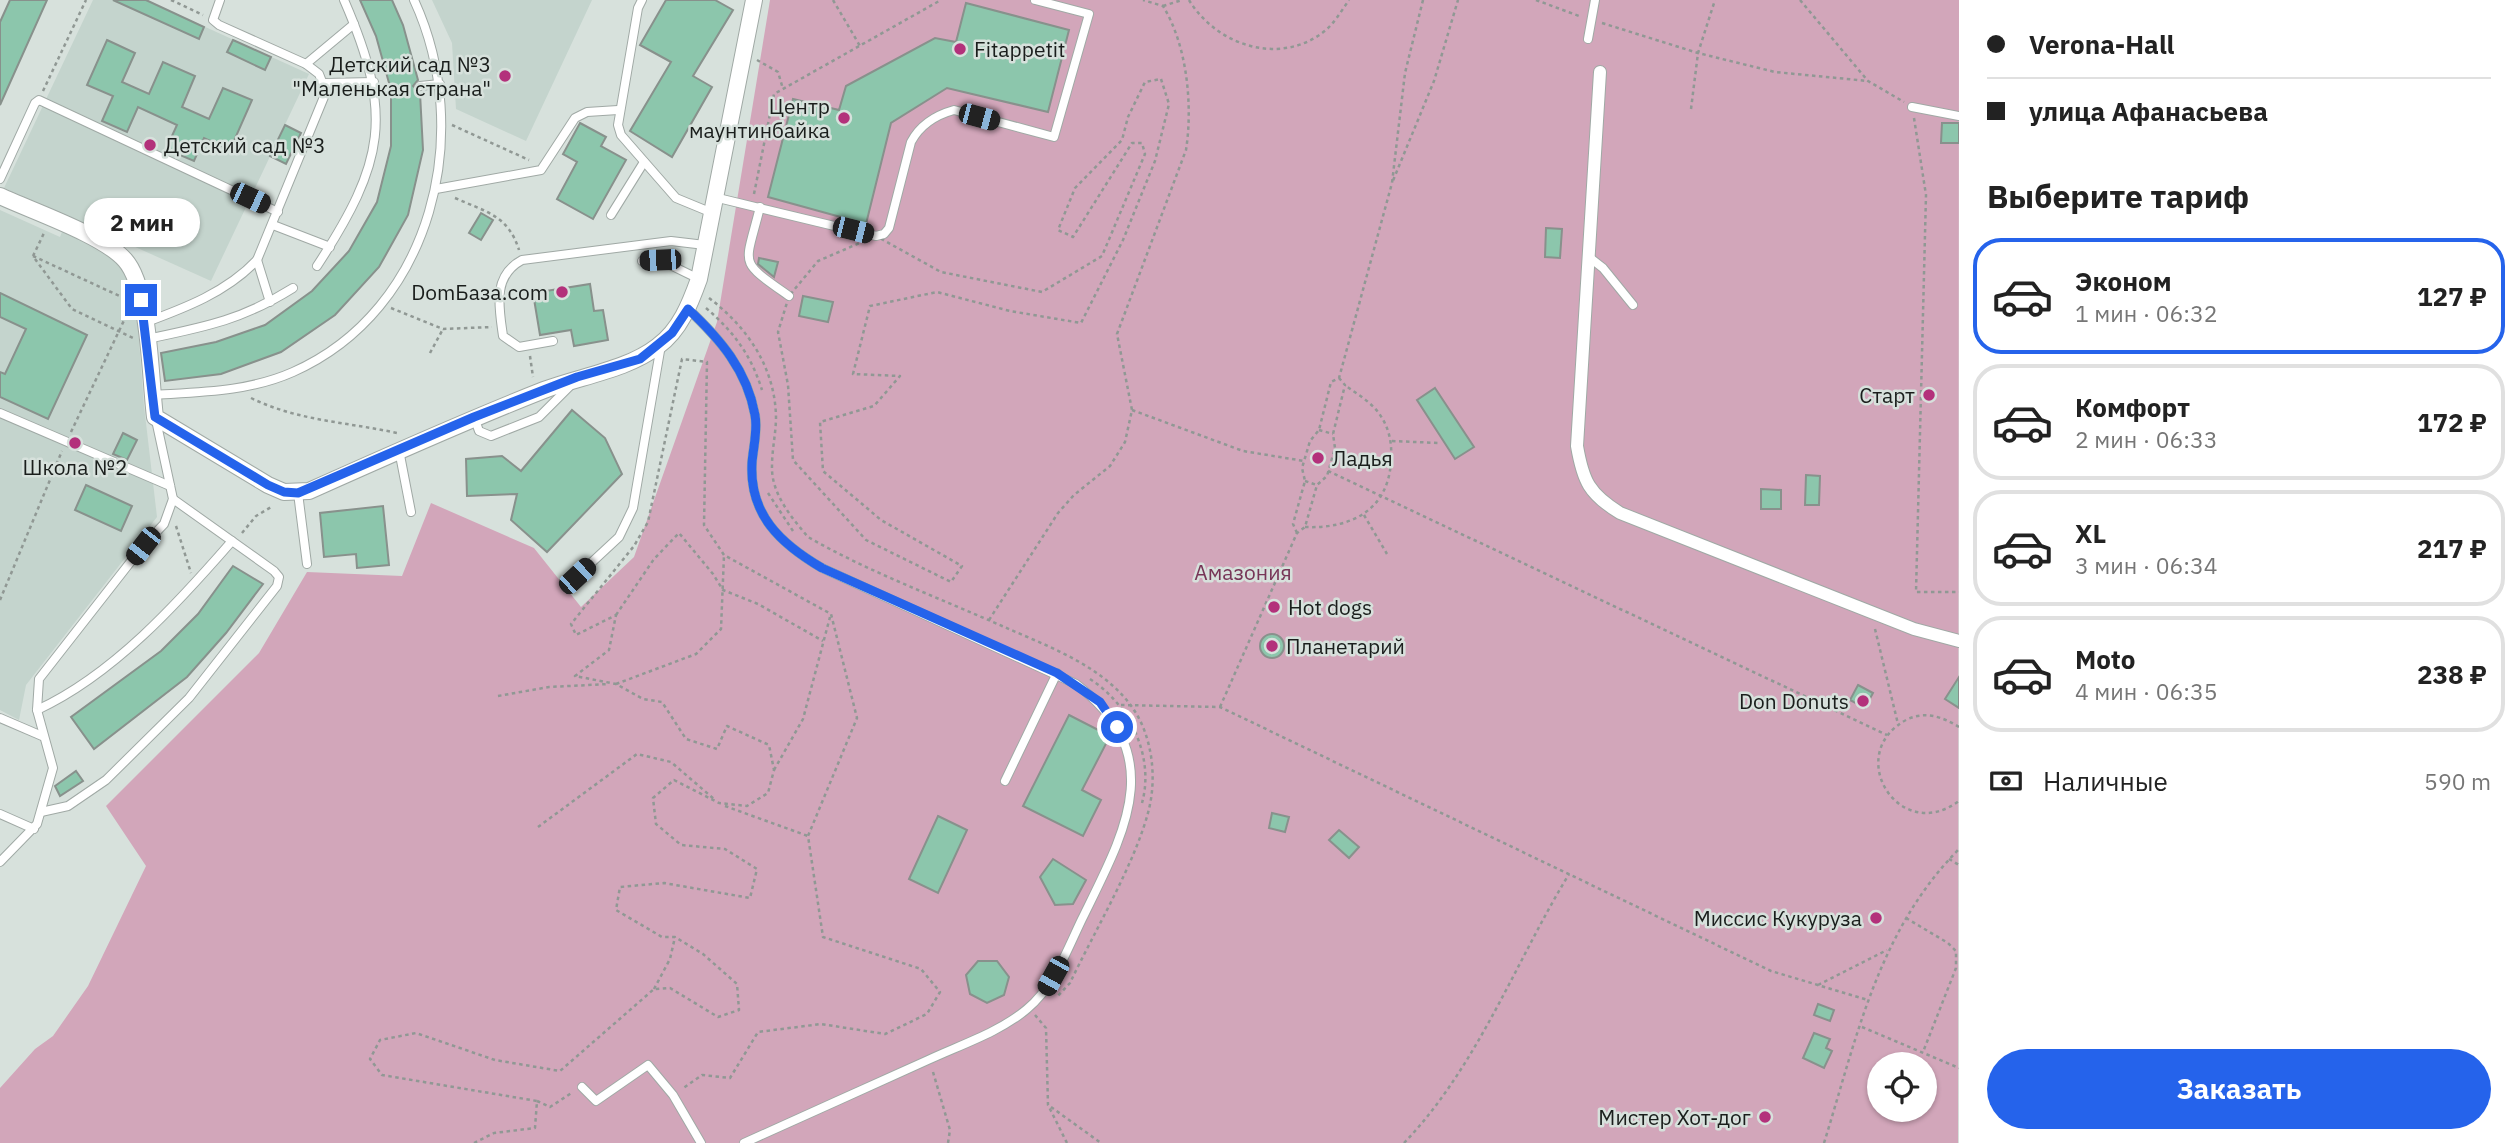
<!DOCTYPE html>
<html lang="ru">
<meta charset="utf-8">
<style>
:root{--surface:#fff;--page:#f6f6f6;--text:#222;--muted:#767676;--line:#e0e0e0;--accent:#2563eb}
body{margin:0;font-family:"IBM Plex Sans",sans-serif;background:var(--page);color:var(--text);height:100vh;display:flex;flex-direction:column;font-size:26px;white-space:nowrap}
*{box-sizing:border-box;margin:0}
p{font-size:23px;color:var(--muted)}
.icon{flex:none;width:38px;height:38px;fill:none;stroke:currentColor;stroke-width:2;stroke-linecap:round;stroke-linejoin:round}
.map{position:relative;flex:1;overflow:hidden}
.sheet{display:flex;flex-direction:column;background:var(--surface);width:560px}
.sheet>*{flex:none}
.guide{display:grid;align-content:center;height:154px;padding:0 28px;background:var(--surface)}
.tools{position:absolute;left:1867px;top:1052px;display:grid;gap:14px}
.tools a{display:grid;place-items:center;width:70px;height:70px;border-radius:50%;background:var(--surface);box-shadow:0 2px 5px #0004;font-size:35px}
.end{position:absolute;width:32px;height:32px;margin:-16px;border:9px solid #2563eb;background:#fff;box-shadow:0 0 0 4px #fff}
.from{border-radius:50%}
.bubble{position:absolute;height:49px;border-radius:24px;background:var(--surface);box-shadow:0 2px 5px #0004;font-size:23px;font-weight:700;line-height:49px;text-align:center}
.car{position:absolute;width:21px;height:42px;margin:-21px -10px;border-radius:9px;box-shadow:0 0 5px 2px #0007;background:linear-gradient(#222 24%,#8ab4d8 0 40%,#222 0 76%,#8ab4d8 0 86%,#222 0)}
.guide b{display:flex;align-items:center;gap:24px;height:66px;font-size:26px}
.guide b+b{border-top:2px solid var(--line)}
.guide i{width:18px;height:18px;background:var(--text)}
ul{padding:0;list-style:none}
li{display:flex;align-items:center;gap:21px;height:116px;margin:0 14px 10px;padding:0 14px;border:4px solid var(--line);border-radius:28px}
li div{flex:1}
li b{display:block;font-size:26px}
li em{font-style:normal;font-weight:700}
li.on{border-color:var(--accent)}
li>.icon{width:63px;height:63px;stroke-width:1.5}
h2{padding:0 28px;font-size:32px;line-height:84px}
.pay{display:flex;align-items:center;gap:18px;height:77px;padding:0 28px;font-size:26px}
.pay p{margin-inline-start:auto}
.button{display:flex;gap:14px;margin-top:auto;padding:14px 28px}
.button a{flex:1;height:80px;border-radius:42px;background:var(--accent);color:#fff;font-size:28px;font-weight:700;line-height:80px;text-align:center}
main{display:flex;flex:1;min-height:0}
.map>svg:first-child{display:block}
.built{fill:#c4d4cd}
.green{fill:#d2a6ba;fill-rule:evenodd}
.building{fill:#8cc6ac;stroke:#88918c;stroke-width:2}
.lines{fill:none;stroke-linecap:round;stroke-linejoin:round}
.service-casing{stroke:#a0a9a5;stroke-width:10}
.pedestrian-casing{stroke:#a0a9a5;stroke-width:14}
.minor-casing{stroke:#a0a9a5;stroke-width:18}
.path{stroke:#909894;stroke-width:2.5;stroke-dasharray:3.5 3.5;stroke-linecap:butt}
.service{stroke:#fff;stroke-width:8}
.pedestrian{stroke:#fff;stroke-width:12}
.minor{stroke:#fff;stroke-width:16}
.route{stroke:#2563eb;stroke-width:9}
.poi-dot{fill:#b3317b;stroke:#d7e1dc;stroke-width:2.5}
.labels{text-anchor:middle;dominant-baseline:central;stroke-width:5;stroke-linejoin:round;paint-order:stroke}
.poi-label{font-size:21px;fill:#1a1e1c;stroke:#d7e1dc;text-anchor:end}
.park-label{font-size:21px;fill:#773557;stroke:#d7e1dc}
</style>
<main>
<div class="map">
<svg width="1959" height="1143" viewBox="0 0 1959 1143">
<rect width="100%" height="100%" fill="#d7e1dc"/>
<g class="built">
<polygon points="93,0 146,0 309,74 211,281 4,188"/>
<polygon points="432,0 592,0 526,141 456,109 452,43"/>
<polygon points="0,210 60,237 62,232 113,255 123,265 136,301 144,406 157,517 26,685 19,720 0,710"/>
</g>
<path class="green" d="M770,0H1959L1958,1143H0V1088L35,1049L53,1036L88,986L146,866L106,806L259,653L307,572L402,576L431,503L534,548L581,607L634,557L717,322ZM1880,1064H1925V1110H1880Z"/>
<g class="building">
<polygon points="10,0 47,0 0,105 0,22"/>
<polygon points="113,0 146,0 204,27 199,39"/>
<polygon points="360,0 392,0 403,25 418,80 413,86 420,93 423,150 408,215 379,267 335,315 281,352 221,374 165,381 161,353 216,342 265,325 312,291 349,251 377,202 391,146 391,96 396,89 389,83 376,36"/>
<polygon points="666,0 715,0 733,10 693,76 712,87 672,157 630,131 671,62 640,45"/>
<polygon points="966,3 1069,30 1048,112 947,88 891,123 866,224 768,197 793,99 839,110 846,86 935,38 956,42"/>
<polygon points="107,40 135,53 122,82 149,94 163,62 195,76 182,107 209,119 223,88 252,100 230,150 204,138 194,161 166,149 177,125 138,107 127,132 102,121 113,96 87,85"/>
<polygon points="233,40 271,57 265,70 227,52"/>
<polygon points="580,123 606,137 601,146 626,160 593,219 557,199 577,162 563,154"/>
<polygon points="1942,123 1959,123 1959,143 1941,143"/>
<polygon points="285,125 301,133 286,164 270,156"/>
<polygon points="481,213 493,220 481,240 469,233"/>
<polygon points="1546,228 1562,229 1560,258 1545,257"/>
<polygon points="759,258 778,262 774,277 758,264"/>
<polygon points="590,284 594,311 603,310 608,340 574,346 571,330 540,335 533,293"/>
<polygon points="0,293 87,335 48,419 0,397 0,372 5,374 26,329 0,317"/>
<polygon points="803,296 833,302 828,322 799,316"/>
<polygon points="1435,388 1474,447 1455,459 1417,400"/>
<polygon points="572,410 605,438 622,474 547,552 511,520 517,494 467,496 466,459 502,456 521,471"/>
<polygon points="123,433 137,440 127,460 113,454"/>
<polygon points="1806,475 1820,476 1819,505 1805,505"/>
<polygon points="86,485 132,506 121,531 75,510"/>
<polygon points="1761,489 1781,490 1781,509 1761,509"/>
<polygon points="383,506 389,565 357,568 356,554 324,557 320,513"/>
<polygon points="233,566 263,584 226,633 187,677 94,749 71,717 161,651 198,614"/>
<circle cx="1272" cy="646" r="12"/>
<polygon points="1959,677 1959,708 1945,699"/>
<polygon points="1858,685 1873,693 1865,708 1850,700"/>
<polygon points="1069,715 1110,736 1082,790 1101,800 1083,836 1023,806"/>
<polygon points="76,771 83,781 60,796 55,786"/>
<polygon points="1272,813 1289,817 1285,832 1269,828"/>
<polygon points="938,816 967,830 938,893 909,879"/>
<polygon points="1339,830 1359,847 1349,858 1329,840"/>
<polygon points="1053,859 1086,880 1073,904 1055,905 1040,877"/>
<polygon points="978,961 997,961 1009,977 1004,995 987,1003 970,994 966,975"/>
<polygon points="1818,1004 1834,1010 1830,1021 1814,1015"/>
<polygon points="1814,1033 1830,1039 1826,1048 1832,1051 1824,1068 1803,1058"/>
</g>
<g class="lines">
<g class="service-casing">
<g id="service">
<polyline points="642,0 638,8 618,125 621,135 676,198 710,212"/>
<polyline points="1588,39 1595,0"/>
<polyline points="306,64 354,24"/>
<polyline points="324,83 374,82"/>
<polyline points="420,86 440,84"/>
<polyline points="376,91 390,89"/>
<polyline points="1912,107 1959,116"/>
<polyline points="0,179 35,103 39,100 278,212"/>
<polyline points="436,189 541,170 575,118 587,112 618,110"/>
<path d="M714,197L876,236L884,234L889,228L911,142C920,125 936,115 954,110L1054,137L1089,14L1035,0"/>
<path d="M760,207C745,268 737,259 789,296"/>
<polyline points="611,215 644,162"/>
<polyline points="273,225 330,247"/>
<polyline points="1589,257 1603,268 1633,305"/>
<polyline points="257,260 270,302"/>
<polyline points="642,261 660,260 699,279"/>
<path d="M317,266C385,162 394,115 344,0"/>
<path d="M688,309C720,339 747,370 755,415C758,431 753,448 752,463C749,515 781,544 822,568L1076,684C1170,756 1124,833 1082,919C1067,950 1054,987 1027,1009C1000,1032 960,1045 928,1060C867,1088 805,1115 744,1143"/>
<path d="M144,323C185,308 227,292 257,260L326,92L319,74L306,64L219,25L213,20L220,0"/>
<path d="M147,339C205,327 242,320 293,288"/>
<path d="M553,341L519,347L503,336C499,307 492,276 522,260L671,241L705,245"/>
<path d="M152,395C200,392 248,392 293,372C433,310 475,132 414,0"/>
<polyline points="0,413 170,486"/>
<polyline points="474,417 479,431 491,436 539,417 571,385"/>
<polyline points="399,450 411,512"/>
<polyline points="298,493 307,564"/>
<polyline points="577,576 619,537 633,508 661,345"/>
<path d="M37,710C113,675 178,603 232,541"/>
<polyline points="0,718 42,736"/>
<polyline points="1005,781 1057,673"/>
<polyline points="41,812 68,806 106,780 189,698 277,586 279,577 274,571 173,499"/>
<polyline points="0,814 34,829"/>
<polyline points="0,862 37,824 53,768 37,710 39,679 143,546 164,524 173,499 156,420"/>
<polyline points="582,1087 596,1101 648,1065 673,1095 701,1143"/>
</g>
</g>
<g class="pedestrian-casing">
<path id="pedestrian" d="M1600,72L1577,446C1583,481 1589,494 1620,513L1914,629L1959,641"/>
</g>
<g class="minor-casing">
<path id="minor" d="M0,196C32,211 103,235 125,260C150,288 150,378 155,417L268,485L284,492L309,491C387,456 465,421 544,390C581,376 627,370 658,346C680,330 690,304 699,279L754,0"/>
</g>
<g class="path">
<polyline points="171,0 203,15"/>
<polyline points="833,0 860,46"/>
<path d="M1189,0C1217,46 1281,67 1326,30C1335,22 1342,10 1349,0"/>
<polyline points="1423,0 1405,73 1392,183 1434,81 1458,0"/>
<polyline points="1536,0 1579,16"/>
<polyline points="1800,0 1868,81 1904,102"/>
<polyline points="1163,6 1182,0"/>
<polyline points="1602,23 1698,53 1775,72 1868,81"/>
<polyline points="757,60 778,72 783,89"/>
<polygon points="1161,79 1169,104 1155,161 1123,240 1081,323 1010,311 937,292 870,306 853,374 900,376 874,406 820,422 823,471 881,520 962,566 951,582 866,540 793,460 788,385 778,332 789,296 818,261 876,236 941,272 1042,292 1102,256 1145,154 1142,143 1132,143 1073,237 1058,230 1075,188 1122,140 1128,117 1145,82"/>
<polyline points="43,91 86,0"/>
<polyline points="1691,109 1698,53 1715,0"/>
<polyline points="1914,118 1926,195 1916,592 1959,592"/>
<polyline points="452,125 529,160"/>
<polyline points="754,194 774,94 941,0"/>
<path d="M455,198C486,212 508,215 519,250"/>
<polyline points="33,256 126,299"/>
<polyline points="33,256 45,231"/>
<polyline points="35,259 72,309 133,338"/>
<path d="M709,298C747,327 775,367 776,417C776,433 772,449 772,466C771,493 791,517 808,537C869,572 937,597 1002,626C1047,646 1102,665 1132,707C1152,735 1157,776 1149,809C1136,862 1094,932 1070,983L1056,998"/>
<polyline points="391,308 443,329 492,327"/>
<path d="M706,308C734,332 751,355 762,390"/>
<polyline points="430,353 443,329"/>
<polyline points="530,356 533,377"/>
<path d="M251,398C298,421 347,422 397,433"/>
<polyline points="1132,410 1243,451 1304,461"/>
<polyline points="1319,430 1333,434"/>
<polyline points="71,432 128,312"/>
<polyline points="1392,441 1439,443"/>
<polyline points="1328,471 1887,735"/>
<polyline points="1305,481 1317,485"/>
<polyline points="768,493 793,531"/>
<polyline points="1364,515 1387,554"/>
<polyline points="176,526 191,573"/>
<path d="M1305,527C1351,529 1389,510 1391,460C1392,445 1390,431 1382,418C1374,404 1359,395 1346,386"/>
<polyline points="242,533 256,516 273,506"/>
<polyline points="1297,533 1293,524 1305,481 1302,468 1310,441 1319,430 1331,382 1339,378 1392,183"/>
<polyline points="0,600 62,451"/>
<polyline points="616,615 654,559 679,533 713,574 723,590 758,604 823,641"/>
<path d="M989,620L1058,513L1074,495L1110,466L1125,442L1132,410L1117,334L1186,150C1193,105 1187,45 1163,6L1143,0"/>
<polyline points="1875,629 1898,724"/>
<path d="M1090,679C1129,704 1155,756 1142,803"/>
<polyline points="616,684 696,654 721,629 724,555"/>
<polyline points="498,696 549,687 609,684"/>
<polyline points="1121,705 1220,707 1771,971 1868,1000"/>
<polyline points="1220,707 1297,533 1305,527 1317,485 1327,476 1335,448 1333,434 1345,385 1339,378"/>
<path d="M1959,727C1943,717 1926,711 1908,719C1842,752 1898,846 1959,801"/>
<polyline points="774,770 803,719 830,617"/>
<polyline points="725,806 808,836"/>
<polyline points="538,827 637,754 671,762 714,799"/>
<polyline points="1949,859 1959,865"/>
<polyline points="1906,918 1948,943 1956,951 1956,968 1923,1052"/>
<polyline points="1818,985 1887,950"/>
<polyline points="654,989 670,959 675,937"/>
<polyline points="1035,1015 1046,1028 1048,1105 1067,1143"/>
<polyline points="1862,1027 1959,1068"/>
<polyline points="933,1072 950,1130 948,1143"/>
<polyline points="537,1101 550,1107 573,1092"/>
<polyline points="1051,1107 1101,1143"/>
<polyline points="474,1143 494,1133 535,1128 537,1101 382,1075 370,1059 380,1040 416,1033 495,1060 560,1071 654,989 670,988 718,1017 739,1010 737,984 703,954 675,937 662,937 616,910 620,887 664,883 750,898 757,869 725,849 681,845 656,824 653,798 674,780 719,803 747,806 768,793 774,770 769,745 727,726 717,749 686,739 662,702 643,699 616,684 575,676 609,650 616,615 576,635 571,624 634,546 648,522 682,359 707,362 704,525 724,555 831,614 857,718 808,836 823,937 921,969 940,992 927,1014 885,1034 821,1024 758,1032 730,1078 702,1075 682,1089"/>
<path d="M1404,1143C1477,1067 1515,963 1569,874"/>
<path d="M1824,1143C1857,1037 1878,931 1959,849"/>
</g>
<use href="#service" class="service"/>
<use href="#pedestrian" class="pedestrian"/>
<use href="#minor" class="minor"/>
</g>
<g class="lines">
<path class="route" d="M141,300L155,417L268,485L284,492L298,493L474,417L577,377L640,359L672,333L688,309C720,339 747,370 755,415C758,431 753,448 752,463C749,515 781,544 822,568L1057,673L1100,702L1117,727"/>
</g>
<g class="poi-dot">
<circle cx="960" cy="49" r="7"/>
<circle cx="505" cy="76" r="7"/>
<circle cx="844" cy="118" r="7"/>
<circle cx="150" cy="145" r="7"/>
<circle cx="562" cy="292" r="7"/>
<circle cx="1929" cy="395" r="7"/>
<circle cx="75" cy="443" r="7"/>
<circle cx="1318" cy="458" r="7"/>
<circle cx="1274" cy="607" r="7"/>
<circle cx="1272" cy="646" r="7"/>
<circle cx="1863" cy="701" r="7"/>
<circle cx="1876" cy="918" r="7"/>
<circle cx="1765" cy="1117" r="7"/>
</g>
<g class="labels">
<g class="poi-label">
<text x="974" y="49" text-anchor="start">Fitappetit</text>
<text x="491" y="64">Детский сад №3<tspan x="491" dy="24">"Маленькая страна"</tspan></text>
<text x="830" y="106">Центр<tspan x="830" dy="24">маунтинбайка</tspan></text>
<text x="164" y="145" text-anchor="start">Детский сад №3</text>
<text x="548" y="292">DomБаза.com</text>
<text x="1915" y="395">Старт</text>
<text x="1332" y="458" text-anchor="start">Ладья</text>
<text x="75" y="467" text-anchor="middle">Школа №2</text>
<text x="1288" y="607" text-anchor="start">Hot dogs</text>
<text x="1286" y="646" text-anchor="start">Планетарий</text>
<text x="1849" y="701">Don Donuts</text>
<text x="1862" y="918">Миссис Кукуруза</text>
<text x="1751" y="1117">Мистер Хот-дог</text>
</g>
<g class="park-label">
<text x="1243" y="572">Амазония</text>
</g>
</g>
</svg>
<div class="tools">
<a><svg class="icon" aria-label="locate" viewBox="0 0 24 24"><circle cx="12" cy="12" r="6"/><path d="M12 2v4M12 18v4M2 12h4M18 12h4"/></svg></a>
</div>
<i class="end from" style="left:1117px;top:727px"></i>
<i class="end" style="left:141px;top:300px"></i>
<div class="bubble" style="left:84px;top:198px;width:116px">2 мин</div>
<i class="car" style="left:979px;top:117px;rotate:105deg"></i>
<i class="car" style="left:250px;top:198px;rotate:115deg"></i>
<i class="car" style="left:853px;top:230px;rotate:104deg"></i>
<i class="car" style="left:660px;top:260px;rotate:268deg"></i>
<i class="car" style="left:143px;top:546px;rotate:218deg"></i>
<i class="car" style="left:577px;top:576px;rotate:47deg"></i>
<i class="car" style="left:1053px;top:976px;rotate:209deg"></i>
</div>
<section class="sheet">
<div class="guide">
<b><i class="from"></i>Verona-Hall</b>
<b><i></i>улица Афанасьева</b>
</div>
<h2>Выберите тариф</h2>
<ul>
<li class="on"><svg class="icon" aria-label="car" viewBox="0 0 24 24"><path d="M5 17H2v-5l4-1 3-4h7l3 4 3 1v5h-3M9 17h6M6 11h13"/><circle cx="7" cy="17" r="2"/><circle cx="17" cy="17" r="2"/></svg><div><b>Эконом</b><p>1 мин · 06:32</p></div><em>127 ₽</em></li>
<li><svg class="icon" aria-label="car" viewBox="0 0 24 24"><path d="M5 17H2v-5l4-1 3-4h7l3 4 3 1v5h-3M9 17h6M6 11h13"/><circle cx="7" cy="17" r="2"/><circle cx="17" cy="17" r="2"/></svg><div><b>Комфорт</b><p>2 мин · 06:33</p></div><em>172 ₽</em></li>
<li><svg class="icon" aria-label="car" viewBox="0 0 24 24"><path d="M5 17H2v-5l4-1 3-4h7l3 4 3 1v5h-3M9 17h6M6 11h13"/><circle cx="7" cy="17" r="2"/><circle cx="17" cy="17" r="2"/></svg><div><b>XL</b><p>3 мин · 06:34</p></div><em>217 ₽</em></li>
<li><svg class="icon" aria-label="car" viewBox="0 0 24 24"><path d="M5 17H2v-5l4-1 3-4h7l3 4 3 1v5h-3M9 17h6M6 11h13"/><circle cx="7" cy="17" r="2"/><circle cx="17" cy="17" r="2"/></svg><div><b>Moto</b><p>4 мин · 06:35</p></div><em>238 ₽</em></li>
</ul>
<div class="pay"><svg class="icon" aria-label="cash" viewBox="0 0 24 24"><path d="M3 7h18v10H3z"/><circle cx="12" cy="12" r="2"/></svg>Наличные<p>590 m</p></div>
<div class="button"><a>Заказать</a></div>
</section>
</main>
